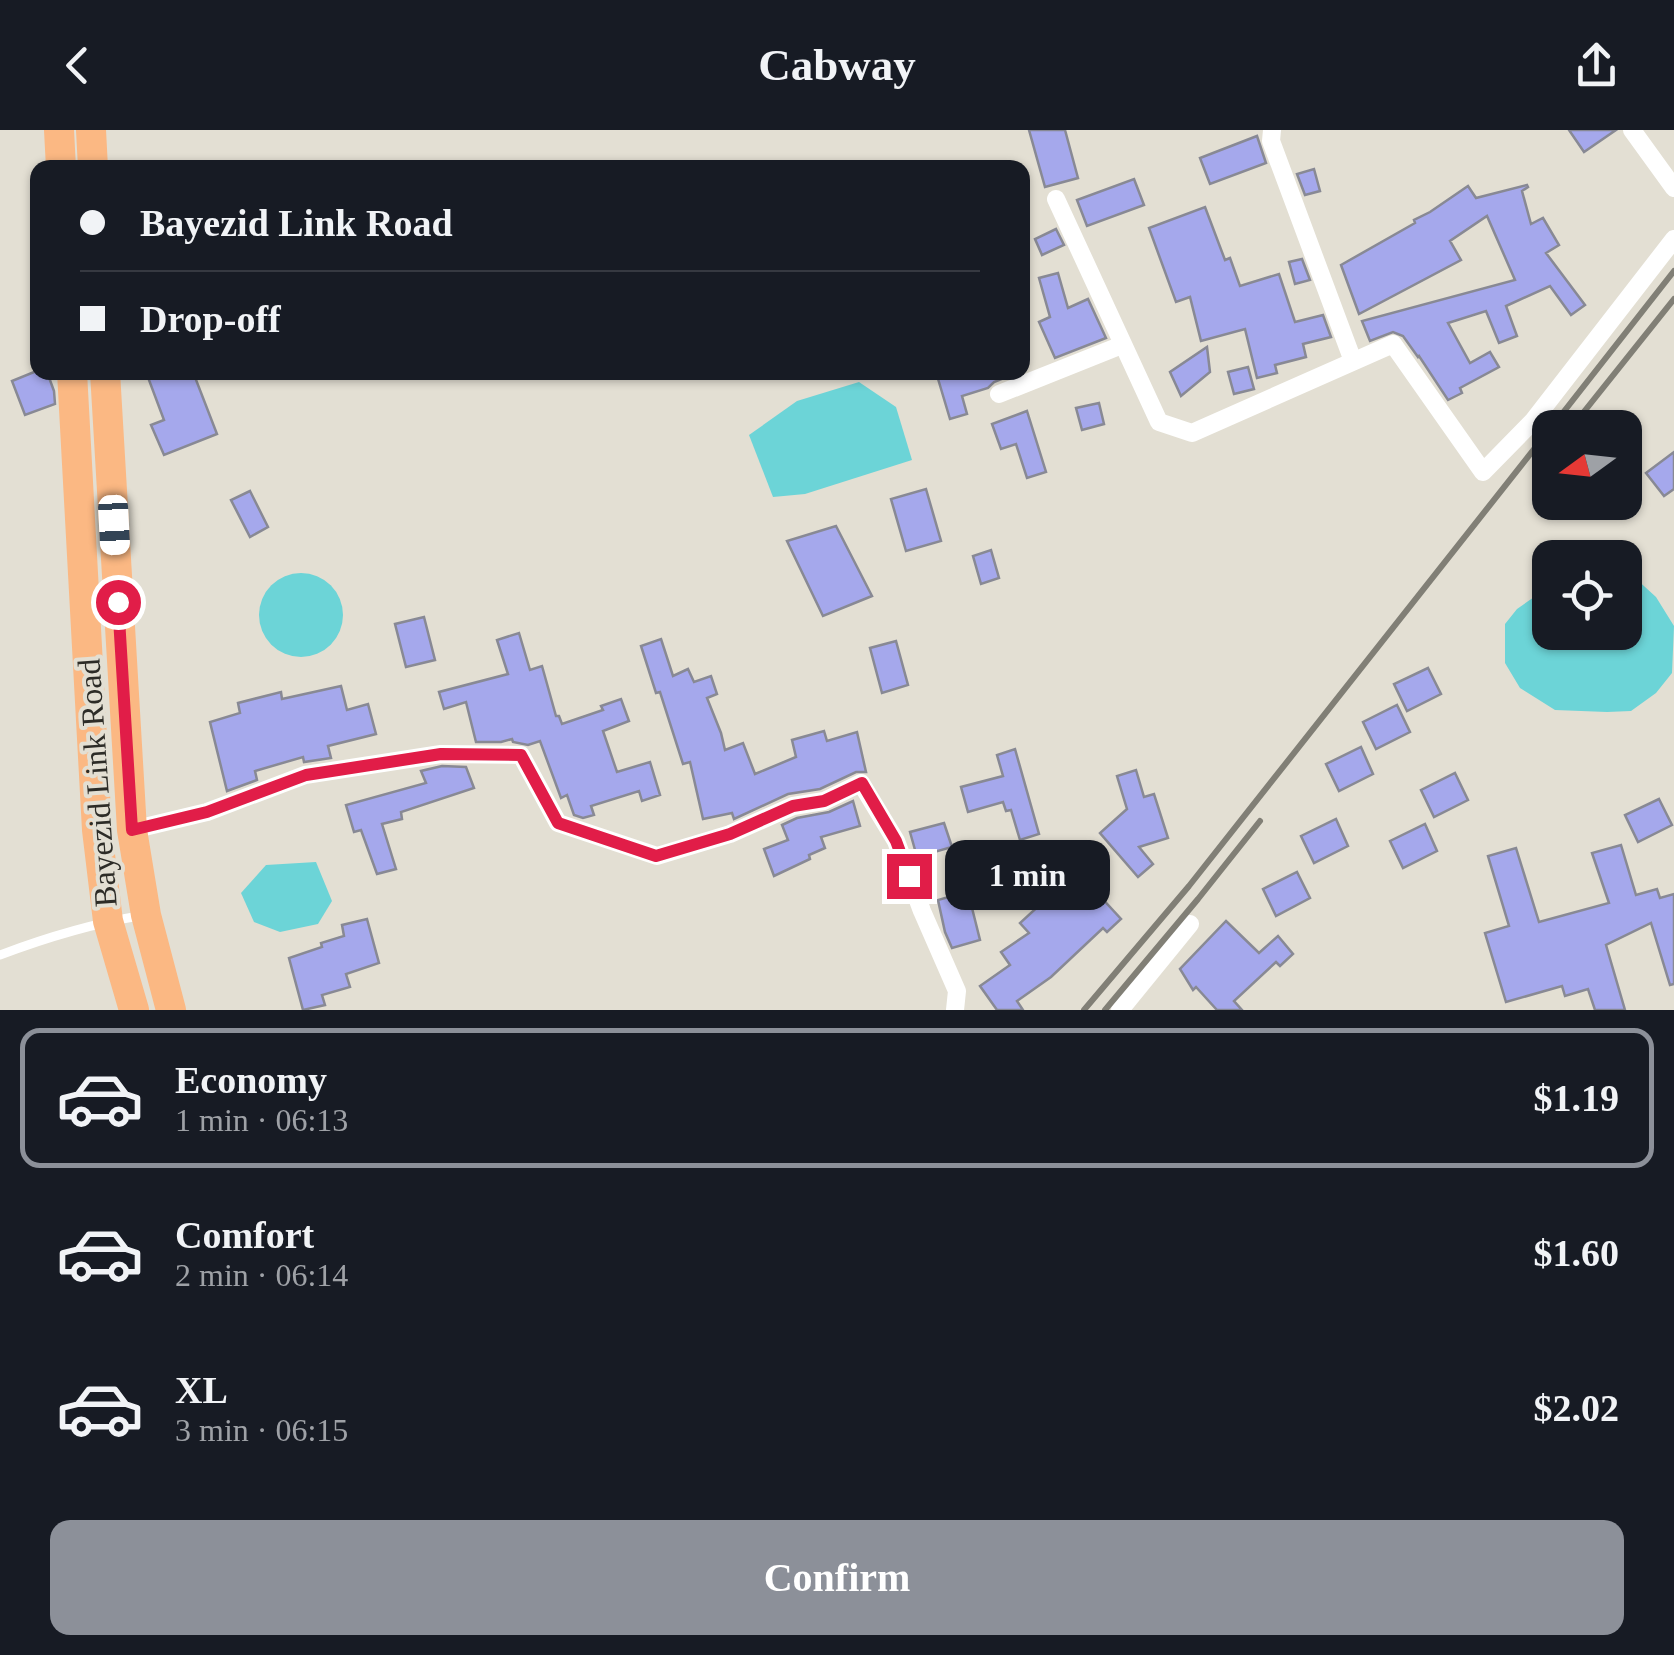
<!DOCTYPE html>
<meta charset="utf-8">
<style>
:root{--surface:#171b24;--page:#242831;--text:#f1f3f6;--muted:#9ea1a6;--line:#363941;--accent:#8c9099}
body{margin:0;font-family:"Times New Roman",serif;background:var(--page);color:var(--text);height:100vh;display:flex;flex-direction:column;font-size:38px;white-space:nowrap}
*{box-sizing:border-box;margin:0}
p{font-size:32px;color:var(--muted)}
.icon{flex:none;width:55px;height:55px;fill:none;stroke:currentColor;stroke-width:2;stroke-linecap:round;stroke-linejoin:round}
.map{position:relative;height:880px;overflow:hidden}
.sheet{display:flex;flex-direction:column;background:var(--surface);flex:1}
.sheet>*{flex:none}
.guide{position:absolute;left:30px;top:30px;width:1000px;height:220px;border-radius:20px;box-shadow:0 2px 8px #0004;display:grid;align-content:center;height:220px;padding:0 50px;background:var(--surface)}
.needle{width:65px;rotate:255deg}
.tools{position:absolute;left:1532px;top:280px;display:grid;gap:20px}
.tools a{display:grid;place-items:center;width:110px;height:110px;border-radius:20px;background:var(--surface);box-shadow:0 2px 8px #0004;font-size:50px}
.end{position:absolute;width:45px;height:45px;margin:-22px;border:12px solid #e11d48;background:#fff;box-shadow:0 0 0 5px #fff}
.from{border-radius:50%}
.bubble{position:absolute;height:70px;border-radius:20px;background:var(--surface);box-shadow:0 2px 8px #0004;font-size:32px;font-weight:700;line-height:70px;text-align:center}
.car{position:absolute;width:30px;height:60px;margin:-30px -15px;border-radius:12px;box-shadow:0 0 8px 2px #0007;background:linear-gradient(#fff 24%,#345 0 40%,#fff 0 76%,#345 0 86%,#fff 0)}
.guide b{display:flex;align-items:center;gap:35px;height:95px;font-size:38px}
.guide b+b{border-top:2px solid var(--line)}
.guide i{width:25px;height:25px;background:var(--text)}
ul{padding:18px 0 0;list-style:none}
li{display:flex;align-items:center;gap:30px;height:140px;margin:0 20px 15px;padding:0 30px;border:5px solid transparent;border-radius:20px}
li div{flex:1}
li b{display:block;font-size:38px}
li em{font-style:normal;font-weight:700}
li.current{border-color:var(--accent)}
li>.icon{width:90px;height:90px;stroke-width:1.5}
.action{display:flex;gap:20px;margin-top:auto;padding:20px 50px}
.action a{flex:1;height:115px;border-radius:20px;background:var(--accent);color:#fff;font-size:40px;font-weight:700;line-height:115px;text-align:center}
header{display:flex;justify-content:space-between;align-items:center;height:130px;padding:0 50px;background:var(--surface);font-size:45px;font-weight:700}
.map>svg:first-child{display:block}
.water{fill:#6cd4d7}
.building{fill:#a5a8ec;stroke:#888994;stroke-width:2.5}
.lines{fill:none;stroke-linecap:round;stroke-linejoin:round}
.lane{stroke:#fff;stroke-width:9}
.street{stroke:#fff;stroke-width:18}
.primary{stroke:#fbb883;stroke-width:30}
.rail{stroke:#817f76;stroke-width:6}
.route{stroke:#e11d48;stroke-width:12}
.labels{text-anchor:middle;dominant-baseline:central;stroke-width:8;stroke-linejoin:round;paint-order:stroke}
.street-label{font-size:32px;fill:#2d2c27;stroke:#e3dfd3}
</style>
<header><svg class="icon" aria-label="back" viewBox="0 0 24 24"><path d="M15 5l-7 7 7 7"/></svg>Cabway<svg class="icon" aria-label="share" viewBox="0 0 24 24"><path d="M12 15V3M7 8l5-5 5 5M5 13v7h14v-7"/></svg></header>
<div class="map">
<svg width="1674" height="880" viewBox="0 0 1674 880">
<rect width="100%" height="100%" fill="#e3dfd3"/>
<g class="water">
<polygon points="859,252 896,277 912,330 805,364 773,367 749,305 797,271"/>
<circle cx="301" cy="485" r="42"/>
<polygon points="1625,445 1633,446 1656,467 1674,496 1672,543 1656,563 1631,581 1607,582 1555,580 1520,558 1505,533 1505,494 1517,479 1550,456 1550,502 1625,502"/>
<polygon points="316,732 332,771 318,794 280,802 254,792 241,763 266,735"/>
</g>
<g class="building">
<polygon points="1029,0 1065,0 1078,48 1045,57"/>
<polygon points="1569,0 1616,0 1584,22"/>
<polygon points="1257,6 1266,33 1210,54 1200,28"/>
<polygon points="1314,39 1320,61 1305,65 1297,44"/>
<polygon points="1134,49 1144,75 1087,96 1077,70"/>
<polygon points="1527,55 1528,57 1522,61 1531,94 1543,88 1559,115 1546,123 1585,175 1571,185 1550,156 1506,176 1517,206 1499,213 1486,181 1448,193 1470,233 1490,222 1499,237 1460,258 1462,263 1448,270 1419,226 1418,227 1403,206 1393,202 1370,211 1362,191 1515,150 1487,86 1450,111 1461,130 1359,184 1341,135 1415,93 1414,90 1430,82 1468,56 1476,68"/>
<polygon points="1205,77 1225,130 1230,128 1240,156 1279,144 1295,192 1323,185 1331,207 1303,214 1306,227 1275,235 1277,243 1257,248 1245,199 1201,211 1190,167 1176,172 1149,98"/>
<polygon points="1056,99 1064,115 1042,125 1035,109"/>
<polygon points="1302,129 1310,150 1295,154 1289,132"/>
<polygon points="1058,143 1068,178 1088,169 1106,208 1055,228 1039,192 1050,187 1039,148"/>
<polygon points="1207,217 1210,242 1181,266 1170,242"/>
<polygon points="1248,237 1254,259 1234,264 1228,242"/>
<polygon points="34,242 47,242 54,261 55,274 25,285 12,251"/>
<polygon points="146,242 193,242 217,304 164,325 151,295 164,290"/>
<polygon points="936,242 1019,242 994,252 988,258 962,266 967,284 950,289"/>
<polygon points="1099,273 1104,294 1082,300 1076,278"/>
<polygon points="1027,281 1046,342 1027,348 1016,314 1001,319 992,294"/>
<polygon points="1674,322 1674,359 1664,366 1646,343"/>
<polygon points="926,359 941,411 906,421 891,369"/>
<polygon points="250,361 268,397 250,407 231,370"/>
<polygon points="836,396 872,466 823,486 787,411"/>
<polygon points="991,420 999,448 981,454 973,426"/>
<polygon points="424,487 435,530 406,537 395,494"/>
<polygon points="519,503 530,540 542,536 556,586 559,586 562,594 603,580 601,576 621,569 629,591 603,601 617,642 650,632 660,665 642,671 639,661 591,676 594,685 583,688 574,685 567,665 561,668 540,611 528,615 513,612 512,609 501,612 476,612 466,572 444,579 439,562 508,544 497,510"/>
<polygon points="661,509 673,546 688,539 694,552 711,546 717,564 707,568 721,603 725,620 743,613 755,644 796,627 792,610 824,601 827,611 857,602 866,642 856,642 820,659 788,664 734,689 732,683 703,689 690,632 683,634 660,562 656,563 641,516"/>
<polygon points="896,511 908,555 882,563 870,518"/>
<polygon points="1428,538 1441,564 1407,581 1394,554"/>
<polygon points="341,556 347,580 368,574 376,604 328,616 331,628 304,632 303,627 255,641 257,650 227,661 210,592 240,583 238,573 281,562 282,569"/>
<polygon points="1397,575 1410,602 1376,619 1363,592"/>
<polygon points="1361,617 1373,644 1339,661 1326,634"/>
<polygon points="1015,619 1039,704 1020,710 1011,680 1006,681 1003,672 968,682 961,657 1003,646 997,625"/>
<polygon points="442,636 466,637 474,658 401,682 402,689 382,694 396,739 377,744 361,700 354,702 346,675 426,653 421,641"/>
<polygon points="1136,640 1144,667 1154,664 1168,708 1139,717 1153,734 1138,747 1100,703 1127,679 1117,646"/>
<polygon points="1455,643 1468,670 1434,687 1421,660"/>
<polygon points="1659,669 1672,695 1638,712 1625,685"/>
<polygon points="853,671 860,696 821,707 825,718 809,725 810,729 774,746 764,719 788,710 782,695 797,688 829,682"/>
<polygon points="1336,689 1348,716 1314,733 1301,706"/>
<polygon points="944,693 952,717 917,727 910,702"/>
<polygon points="1425,694 1437,721 1403,738 1390,711"/>
<polygon points="1621,715 1636,765 1657,759 1660,768 1674,764 1674,854 1670,855 1651,793 1606,815 1625,880 1595,880 1588,859 1565,866 1562,856 1506,872 1485,803 1509,796 1488,726 1516,718 1539,792 1609,773 1592,723"/>
<polygon points="1297,742 1310,768 1276,786 1263,759"/>
<polygon points="1086,751 1121,789 1107,802 1103,798 1051,847 1017,871 1023,880 997,880 980,856 1010,835 1001,822 1029,803 1020,793 1056,760 1065,769"/>
<polygon points="975,759 980,776 972,778 980,810 952,818 945,802 938,770"/>
<polygon points="367,789 379,833 346,844 350,857 322,865 325,875 303,880 289,828 322,817 321,813 344,806 342,795"/>
<polygon points="1226,791 1259,823 1278,806 1293,824 1280,836 1276,832 1234,871 1242,880 1217,880 1196,857 1193,860 1180,839"/>
</g>
<g class="lines">
<path class="lane" d="M0,825C45,808 91,794 139,786"/>
<g class="street">
<polyline points="1272,0 1271,11 1353,231"/>
<polyline points="1632,0 1674,58"/>
<polyline points="1056,69 1159,292 1192,303 1393,214 1483,342 1533,291 1674,109"/>
<polyline points="999,264 1122,215"/>
<polyline points="132,700 207,682 305,645 441,624 521,625 558,693 657,726 730,704 793,676 824,671 861,653 896,711 922,781 957,861 955,880"/>
<polyline points="1120,880 1190,794"/>
</g>
<g class="primary">
<polyline points="59,0 61,38"/>
<polyline points="91,0 93,38"/>
<polyline points="72,242 97,700 108,791 134,880"/>
<polyline points="105,242 132,700 146,785 171,880"/>
</g>
<g class="rail">
<polyline points="1551,298 1674,141"/>
<polyline points="1571,298 1674,169"/>
<polyline points="1084,880 1189,756 1550,299"/>
<polyline points="1105,880 1198,769 1260,691"/>
</g>
</g>
<g class="lines">
<polyline class="route" points="118,472 132,700 207,682 306,645 441,624 521,625 558,693 656,726 730,704 793,676 824,671 862,653 896,711 909,746"/>
</g>
<g class="labels">
<g class="street-label">
<text transform="translate(97 653) rotate(-94)">Bayezid Link Road</text>
</g>
</g>
</svg>
<div class="tools">
<a><svg class="needle" viewBox="-14 -14 28 28"><path d="M0-13l5 13h-10z" fill="#e53935"/><path d="M0 13l5-13h-10z" fill="#9ea1a6"/></svg></a>
<a><svg class="icon" aria-label="locate" viewBox="0 0 24 24"><circle cx="12" cy="12" r="6"/><path d="M12 2v4M12 18v4M2 12h4M18 12h4"/></svg></a>
</div>
<i class="end from" style="left:118px;top:472px"></i>
<i class="end" style="left:909px;top:746px"></i>
<div class="bubble" style="left:945px;top:710px;width:165px">1 min</div>
<i class="car" style="left:114px;top:395px;rotate:177deg"></i>
<div class="guide">
<b><i class="from"></i>Bayezid Link Road</b>
<b><i></i>Drop-off</b>
</div>
</div>
<section class="sheet">
<ul>
<li class="current"><svg class="icon" aria-label="car" viewBox="0 0 24 24"><path d="M5 17H2v-5l4-1 3-4h7l3 4 3 1v5h-3M9 17h6M6 11h13"/><circle cx="7" cy="17" r="2"/><circle cx="17" cy="17" r="2"/></svg><div><b>Economy</b><p>1 min · 06:13</p></div><em>$1.19</em></li>
<li><svg class="icon" aria-label="car" viewBox="0 0 24 24"><path d="M5 17H2v-5l4-1 3-4h7l3 4 3 1v5h-3M9 17h6M6 11h13"/><circle cx="7" cy="17" r="2"/><circle cx="17" cy="17" r="2"/></svg><div><b>Comfort</b><p>2 min · 06:14</p></div><em>$1.60</em></li>
<li><svg class="icon" aria-label="car" viewBox="0 0 24 24"><path d="M5 17H2v-5l4-1 3-4h7l3 4 3 1v5h-3M9 17h6M6 11h13"/><circle cx="7" cy="17" r="2"/><circle cx="17" cy="17" r="2"/></svg><div><b>XL</b><p>3 min · 06:15</p></div><em>$2.02</em></li>
</ul>
<div class="action"><a>Confirm</a></div>
</section>
